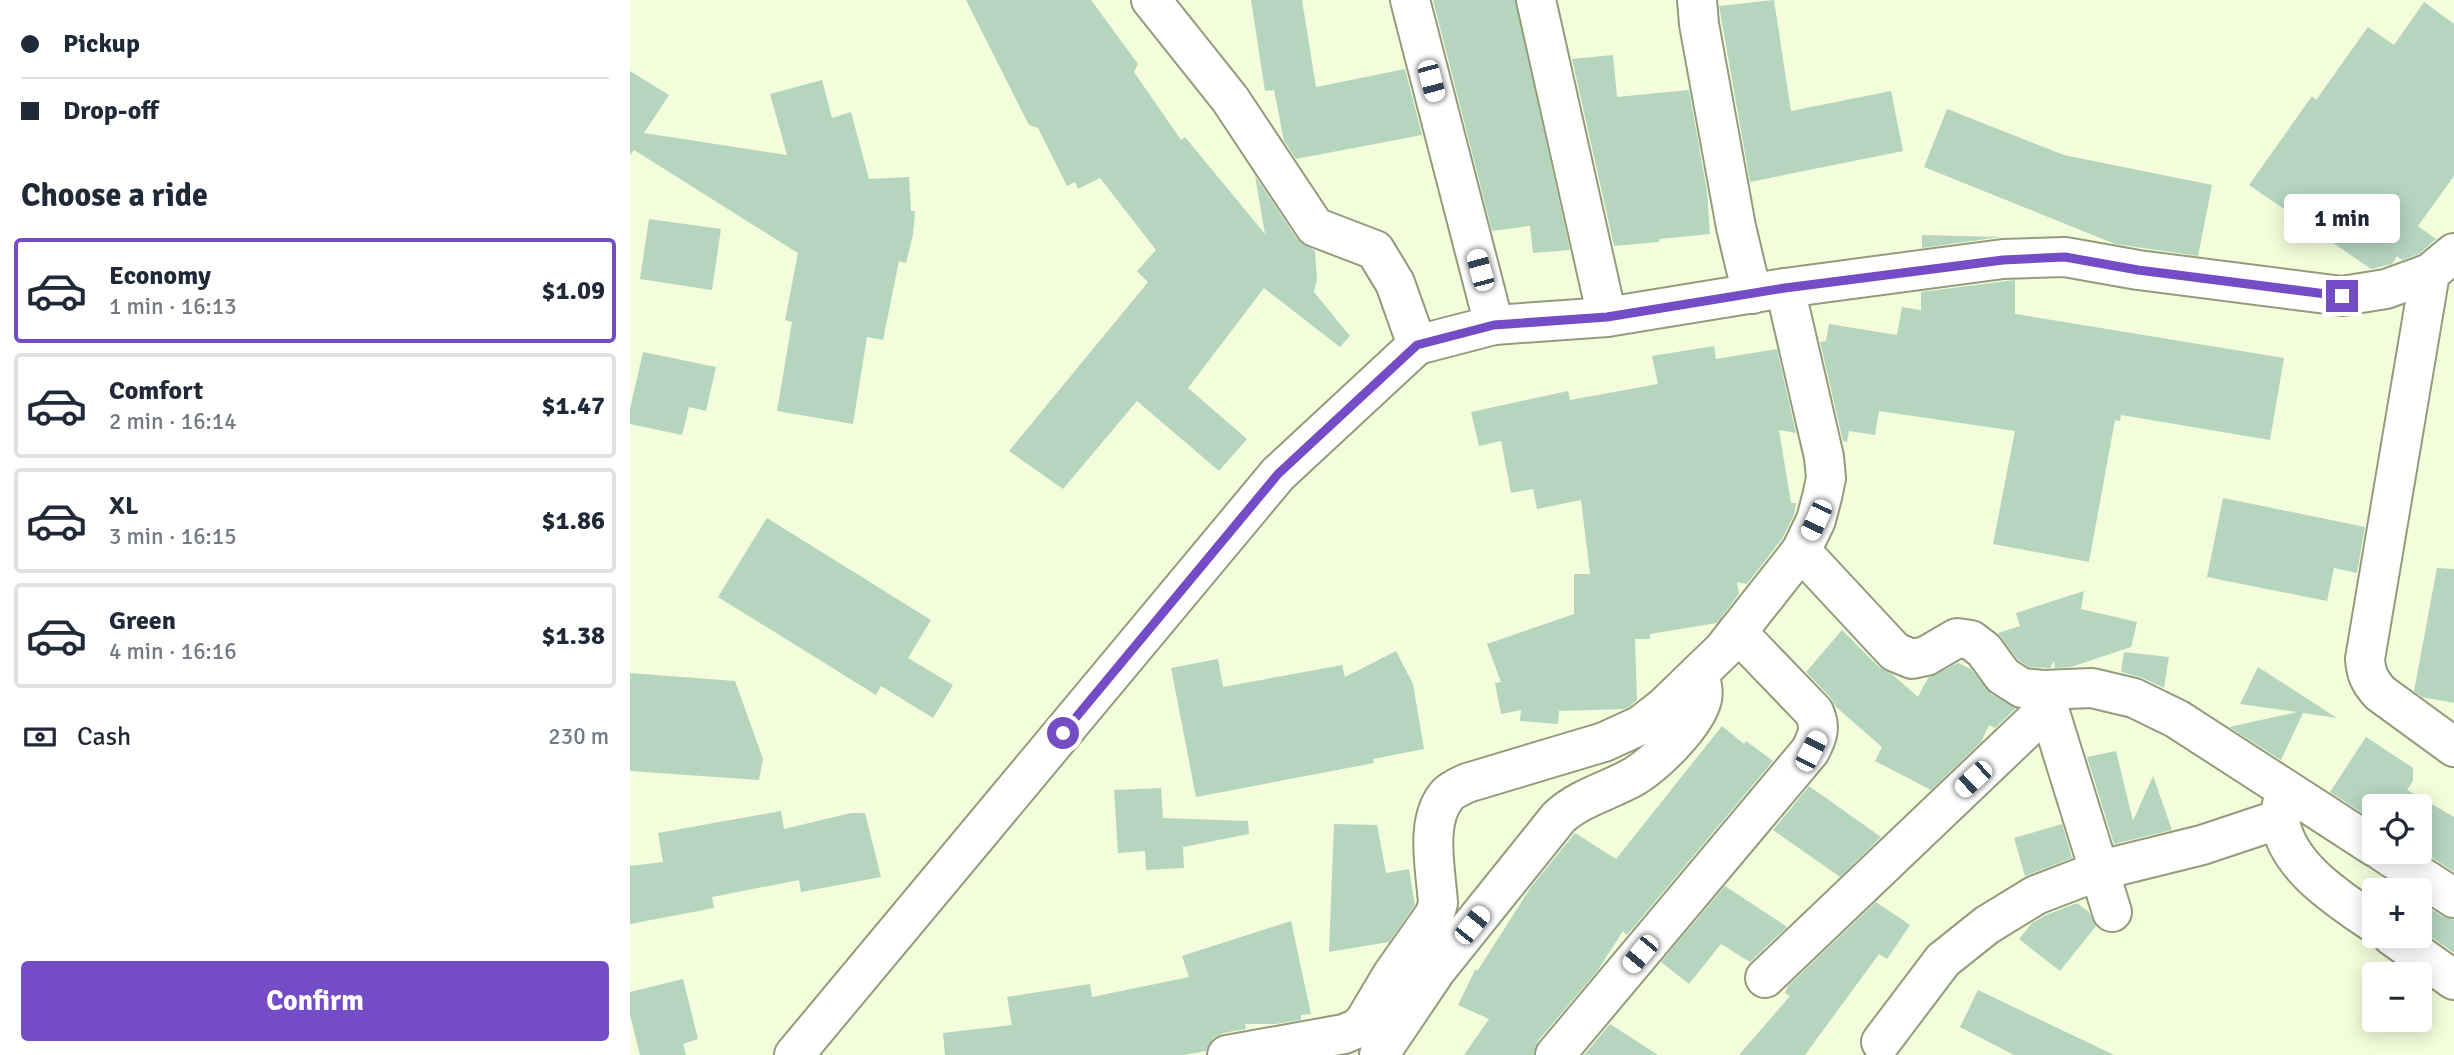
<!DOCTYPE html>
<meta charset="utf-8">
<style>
:root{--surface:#fff;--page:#f6f6f7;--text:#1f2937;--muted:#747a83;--line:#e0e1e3;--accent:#744dc6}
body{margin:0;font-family:Signika,sans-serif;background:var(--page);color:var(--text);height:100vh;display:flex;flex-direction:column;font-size:26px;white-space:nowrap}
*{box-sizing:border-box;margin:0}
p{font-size:23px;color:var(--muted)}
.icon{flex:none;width:38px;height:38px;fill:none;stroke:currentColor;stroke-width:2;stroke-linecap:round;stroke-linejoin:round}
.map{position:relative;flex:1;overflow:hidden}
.sheet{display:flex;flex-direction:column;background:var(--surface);width:630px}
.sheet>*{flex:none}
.banner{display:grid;align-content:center;height:154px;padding:0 21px;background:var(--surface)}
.controls{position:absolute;left:1732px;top:794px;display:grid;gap:14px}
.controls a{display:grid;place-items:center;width:70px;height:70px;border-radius:7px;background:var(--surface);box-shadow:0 4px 18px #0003;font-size:35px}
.end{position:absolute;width:32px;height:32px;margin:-16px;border:9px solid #744dc6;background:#fff;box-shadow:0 0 0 4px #fff}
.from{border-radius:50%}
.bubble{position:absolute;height:49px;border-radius:7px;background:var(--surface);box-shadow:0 4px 18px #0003;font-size:23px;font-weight:700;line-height:49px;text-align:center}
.car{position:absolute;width:21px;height:42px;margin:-21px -10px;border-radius:9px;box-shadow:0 0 5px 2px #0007;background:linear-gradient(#fff 24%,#345 0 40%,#fff 0 76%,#345 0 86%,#fff 0)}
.banner b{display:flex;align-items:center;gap:24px;height:66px;font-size:26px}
.banner b+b{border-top:2px solid var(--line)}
.banner i{width:18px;height:18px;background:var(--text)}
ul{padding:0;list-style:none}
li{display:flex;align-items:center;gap:21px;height:105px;margin:0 14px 10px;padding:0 7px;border:4px solid var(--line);border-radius:7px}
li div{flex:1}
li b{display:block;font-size:26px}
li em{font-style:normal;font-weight:700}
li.selected{border-color:var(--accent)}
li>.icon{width:63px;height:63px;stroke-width:1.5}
h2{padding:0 21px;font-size:32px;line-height:84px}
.pay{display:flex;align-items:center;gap:18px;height:77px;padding:0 21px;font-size:26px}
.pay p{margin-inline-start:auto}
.cta{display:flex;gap:14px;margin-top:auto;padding:14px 21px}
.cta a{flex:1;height:80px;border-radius:7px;background:var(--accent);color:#fff;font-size:28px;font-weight:700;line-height:80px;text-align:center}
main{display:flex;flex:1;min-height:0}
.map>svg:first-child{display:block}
.building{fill:#b5d5bf}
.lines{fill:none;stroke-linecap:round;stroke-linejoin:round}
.minor-casing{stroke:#939b7c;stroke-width:42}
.minor{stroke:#fff;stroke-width:38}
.route{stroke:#744dc6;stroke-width:9}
</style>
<main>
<section class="sheet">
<div class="banner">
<b><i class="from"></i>Pickup</b>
<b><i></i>Drop-off</b>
</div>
<h2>Choose a ride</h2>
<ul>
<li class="selected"><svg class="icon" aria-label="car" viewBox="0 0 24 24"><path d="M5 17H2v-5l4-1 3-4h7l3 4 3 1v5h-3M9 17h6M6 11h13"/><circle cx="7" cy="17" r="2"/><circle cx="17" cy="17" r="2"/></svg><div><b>Economy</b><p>1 min · 16:13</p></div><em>$1.09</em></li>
<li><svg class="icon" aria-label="car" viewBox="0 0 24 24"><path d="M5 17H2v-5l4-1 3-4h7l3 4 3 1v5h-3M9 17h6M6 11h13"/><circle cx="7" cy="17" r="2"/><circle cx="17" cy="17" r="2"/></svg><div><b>Comfort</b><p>2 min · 16:14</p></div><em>$1.47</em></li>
<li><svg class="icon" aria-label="car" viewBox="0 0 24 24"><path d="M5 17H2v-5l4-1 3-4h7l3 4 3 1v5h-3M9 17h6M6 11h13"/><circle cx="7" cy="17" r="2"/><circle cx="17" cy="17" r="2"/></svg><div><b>XL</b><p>3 min · 16:15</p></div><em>$1.86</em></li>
<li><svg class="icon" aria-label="car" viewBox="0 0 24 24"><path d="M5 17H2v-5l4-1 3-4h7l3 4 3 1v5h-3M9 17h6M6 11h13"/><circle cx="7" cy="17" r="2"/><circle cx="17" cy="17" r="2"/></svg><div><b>Green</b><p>4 min · 16:16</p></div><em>$1.38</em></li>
</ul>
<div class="pay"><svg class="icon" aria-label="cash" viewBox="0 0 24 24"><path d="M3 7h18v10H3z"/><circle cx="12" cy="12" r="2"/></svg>Cash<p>230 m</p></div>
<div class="cta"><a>Confirm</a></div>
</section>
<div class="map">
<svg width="1824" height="1055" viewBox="0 0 1824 1055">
<rect width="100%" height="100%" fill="#f3fddb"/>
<g class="building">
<polygon points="336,0 461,0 508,64 504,72 551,140 555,137 635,234 625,176 667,239 685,251 687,279 684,292 720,336 710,347 634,288 558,388 617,439 589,471 507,401 433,489 379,451 518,282 507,271 526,250 470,178 448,189 445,182 437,186 408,128 399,125"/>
<polygon points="621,0 672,0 686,87 775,69 792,135 666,159 654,141 644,90 635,91"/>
<polygon points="803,0 885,0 940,250 903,253 900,226 862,231"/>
<polygon points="1144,0 1161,111 1261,91 1273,151 1120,182 1089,6"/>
<polygon points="1794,2 1824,24 1824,176 1788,226 1806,239 1789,254 1772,260 1767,256 1762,264 1741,269 1619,185 1682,96 1686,100 1738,27 1764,45"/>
<polygon points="983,55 987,97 1059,90 1077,191 1080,234 1029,239 1029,242 984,246 942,59"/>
<polygon points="0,71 39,95 14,133 157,155 140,94 192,80 202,118 221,112 239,179 279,177 281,211 285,211 283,235 276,263 269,261 253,340 237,337 223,424 147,411 162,322 155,320 168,253 4,150 0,155"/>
<polygon points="1317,109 1434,155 1582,185 1568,256 1485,244 1294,167"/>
<polygon points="19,219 91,229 82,290 10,279"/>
<polygon points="1292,235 1371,237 1292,248"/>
<polygon points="1385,280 1385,314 1654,358 1640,440 1491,415 1490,421 1485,420 1459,562 1363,544 1385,431 1249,411 1245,435 1219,431 1217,442 1213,441 1190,342 1196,341 1199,324 1267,335 1272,307 1291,310 1291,292"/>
<polygon points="1084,346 1086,359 1147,349 1166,433 1149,430 1161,503 1166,503 1164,515 1152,539 1117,584 1107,582 1109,594 1087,623 1020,634 1020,639 1005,639 1007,700 1000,706 994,709 929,711 928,724 890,721 891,710 871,714 865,683 871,682 857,644 944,614 944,574 960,574 951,500 907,509 903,489 881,493 871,441 849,446 841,412 938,391 940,400 1028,384 1022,356"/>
<polygon points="13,352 86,367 76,411 59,407 52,435 0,424 0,409"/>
<polygon points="1593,498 1735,527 1727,573 1704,568 1697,601 1577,577"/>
<polygon points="137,518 301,620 278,658 323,685 303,718 251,686 246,695 88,597"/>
<polygon points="1807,568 1824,569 1824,703 1792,697 1784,691"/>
<polygon points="1454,591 1451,609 1507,622 1501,647 1441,667 1425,668 1424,661 1420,668 1399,667 1388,660 1368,633 1390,626 1386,613"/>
<polygon points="1212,630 1249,667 1263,675 1288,697 1298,678 1328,663 1341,669 1361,694 1386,708 1365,728 1359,725 1351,742 1301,790 1245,761 1252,747 1206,707 1200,697 1176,672"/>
<polygon points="766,651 783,684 794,749 743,759 744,763 566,797 541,668 588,659 593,687 712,665 715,677"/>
<polygon points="1494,652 1539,657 1534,688 1513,678 1491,672"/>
<polygon points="1628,667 1707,718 1673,713 1651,760 1599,727 1667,712 1610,704"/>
<polygon points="0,673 105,681 133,759 129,780 0,771"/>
<polygon points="1092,726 1114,744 1116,741 1143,761 997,935 993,931 968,970 908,1041 904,1055 834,1055 859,1019 828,1005 845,970 848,970 901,887 945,833 986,859"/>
<polygon points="1736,737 1783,768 1783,781 1777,790 1824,817 1824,872 1790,850 1790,807 1745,807 1745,821 1700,792"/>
<polygon points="1486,751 1503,821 1523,776 1542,830 1484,844 1457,757"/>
<polygon points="1179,786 1251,837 1210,877 1143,830"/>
<polygon points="531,788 533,818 618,821 619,834 553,847 554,868 516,870 515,851 488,853 484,790"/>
<polygon points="151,811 154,829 221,813 235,813 251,877 171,892 169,880 82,897 84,908 0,924 0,866 33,862 28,833"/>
<polygon points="704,824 747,825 756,873 779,869 785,905 759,942 699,952"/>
<polygon points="1432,824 1442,858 1395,876 1384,838"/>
<polygon points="1095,886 1157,927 1120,962 1091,944 1059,984 1031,962"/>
<polygon points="1246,902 1280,925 1257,959 1249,954 1175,1055 1109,1055 1160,996 1155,993 1158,986"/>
<polygon points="1790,902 1812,916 1824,920 1824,953 1790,929"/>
<polygon points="1447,903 1459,912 1466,926 1430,971 1389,939 1402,923 1416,915"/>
<polygon points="661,921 681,1014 671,1015 671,1020 646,1024 615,1024 616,1029 593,1033 583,1038 576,1051 554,1055 315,1055 313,1033 382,1025 377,997 460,984 462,997 559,977 552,956"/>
<polygon points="53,979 68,1039 53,1044 56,1055 10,1055 0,1015 0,992"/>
<polygon points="1348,990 1484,1055 1384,1055 1330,1027"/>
<polygon points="980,1024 1028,1055 954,1055"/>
</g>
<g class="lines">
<g class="minor-casing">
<g id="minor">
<polyline points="780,0 864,325"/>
<polyline points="906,0 977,317"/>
<polyline points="1067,0 1069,24 1106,227 1122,294"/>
<path d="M1800,273L1735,659C1736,674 1740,682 1750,693L1824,747"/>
<polyline points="787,345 864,325 977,317 1155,288 1373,259 1435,257 1508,270 1712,296 1756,289 1800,273 1824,253"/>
<polyline points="1171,551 1265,652 1282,659 1296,656 1327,638 1341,640 1354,650 1373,676 1392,688 1413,690 1462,688 1504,698 1547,719 1745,847"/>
<polyline points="1413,690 1482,912"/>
<path d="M1654,794C1653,803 1649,813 1650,821C1658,868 1709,899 1745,924"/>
<polyline points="1753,852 1824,898"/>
<polyline points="1762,936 1824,980"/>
<polyline points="1135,978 1419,707"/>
<polyline points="1251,1042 1313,960 1357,925 1406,895 1471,870 1572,845 1650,819"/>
<polyline points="164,1055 648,474 787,345 765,283 745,250 685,227 600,99 521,0"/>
<path d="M597,1055L714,1034L726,1029L734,1022L762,975L805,914L808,903C806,871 794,820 818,794C823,789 831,786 837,783L974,742L1011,725L1034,707L1093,650L1171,551L1186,520L1192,497L1196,478L1194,457L1155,288"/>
<path d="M749,1055L807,969L929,817C951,797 979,791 1005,776C1026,763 1066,724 1072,699C1074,690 1071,682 1069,673"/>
<path d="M925,1055L1180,751C1188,736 1191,727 1184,712L1107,632"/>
</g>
</g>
<use href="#minor" class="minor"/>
</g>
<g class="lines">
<polyline class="route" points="433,733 648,474 787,345 864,325 977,317 1155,288 1373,260 1435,257 1508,270 1712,296"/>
</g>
</svg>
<div class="controls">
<a><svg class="icon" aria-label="locate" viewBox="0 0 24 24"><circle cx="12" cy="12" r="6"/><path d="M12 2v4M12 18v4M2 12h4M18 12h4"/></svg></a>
<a>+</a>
<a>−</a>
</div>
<i class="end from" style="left:433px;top:733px"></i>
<i class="end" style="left:1712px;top:296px"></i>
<div class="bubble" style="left:1654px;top:194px;width:116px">1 min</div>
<i class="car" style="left:801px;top:81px;rotate:165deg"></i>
<i class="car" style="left:850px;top:270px;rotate:345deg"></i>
<i class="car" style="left:1186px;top:520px;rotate:205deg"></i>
<i class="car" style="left:1181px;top:751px;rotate:27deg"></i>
<i class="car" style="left:1343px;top:779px;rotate:227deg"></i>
<i class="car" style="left:842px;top:925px;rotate:39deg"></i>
<i class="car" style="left:1010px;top:954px;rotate:220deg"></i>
</div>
</main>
